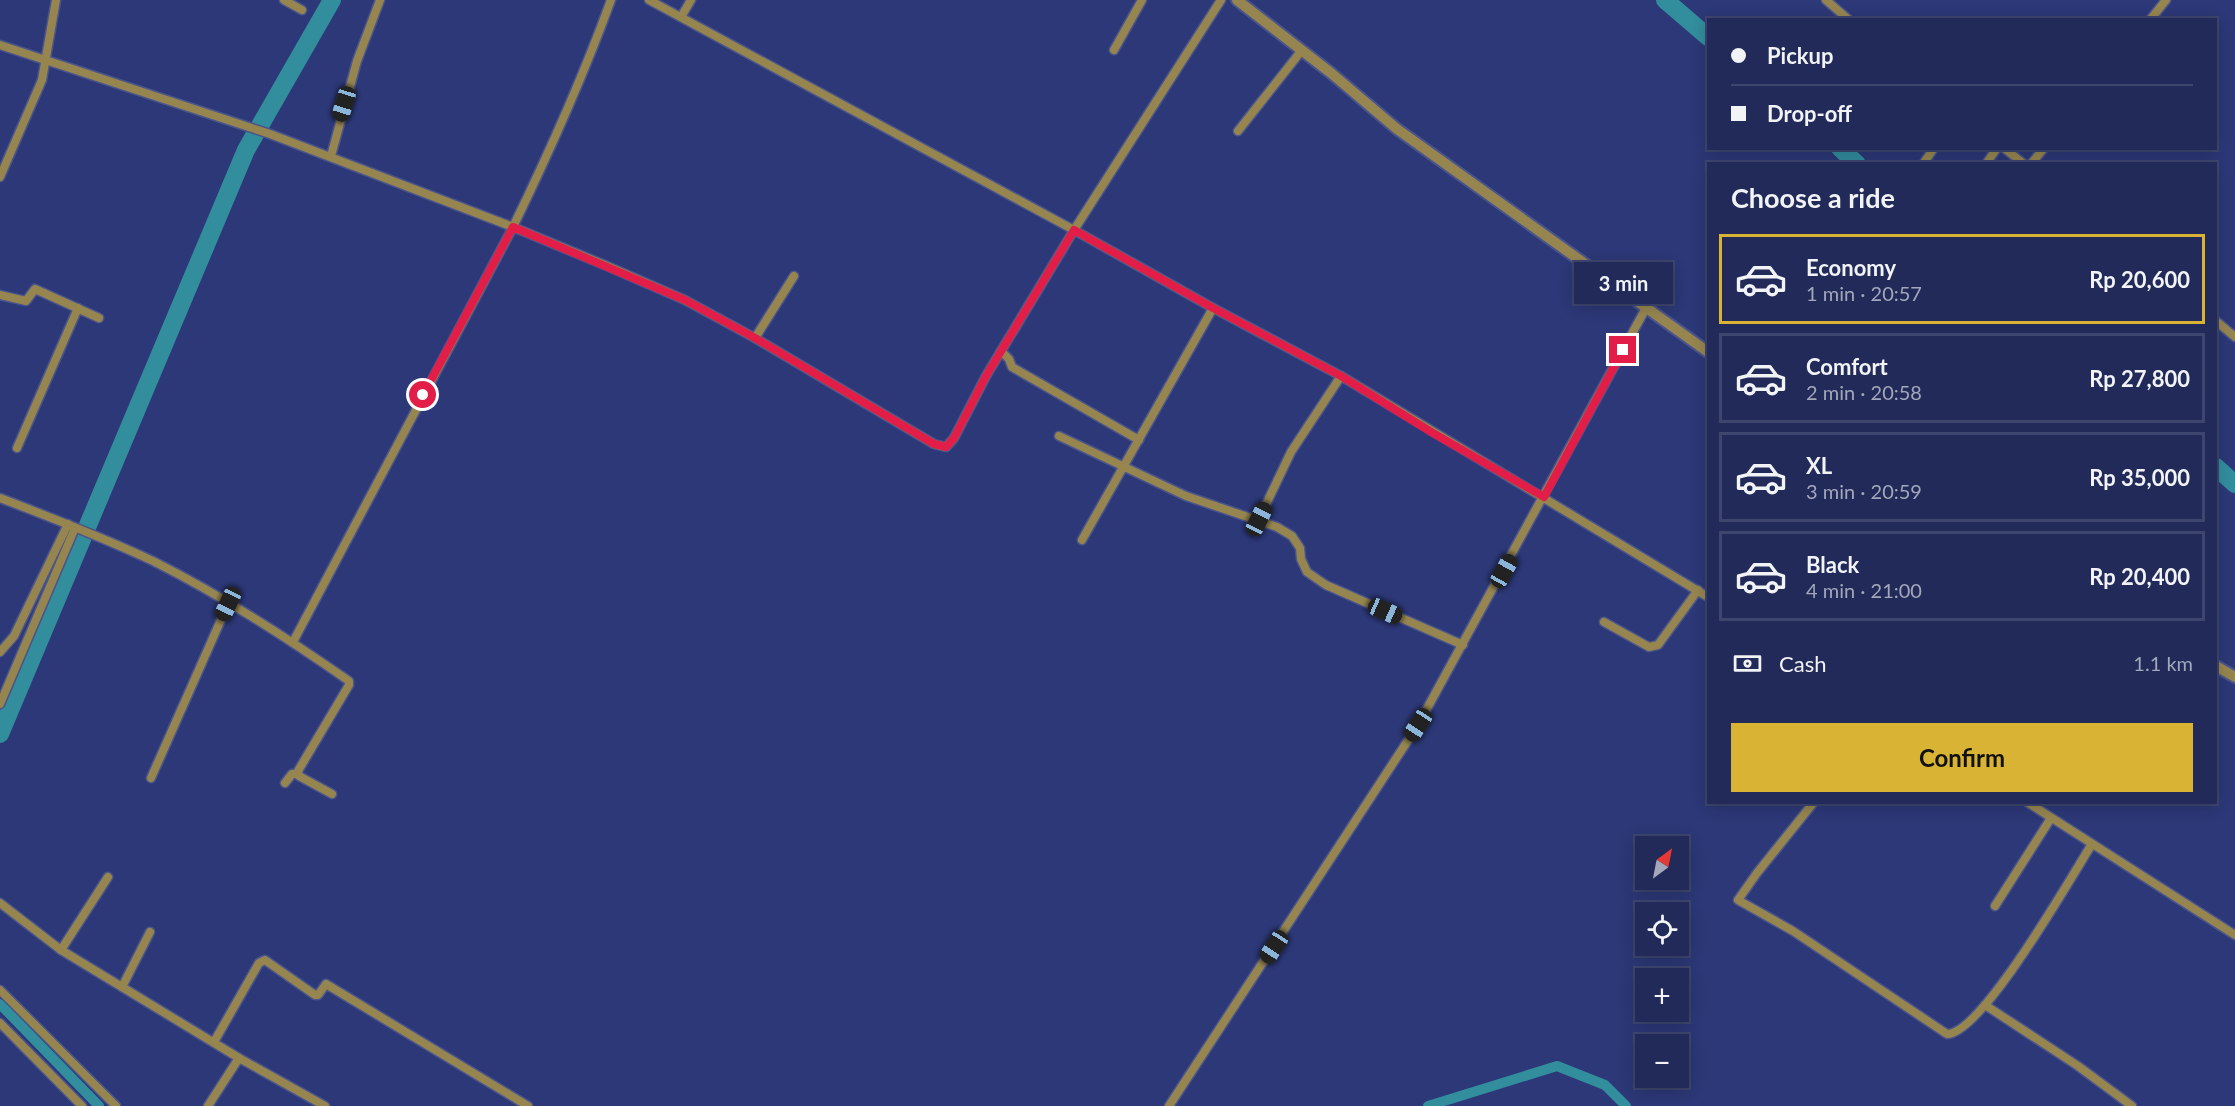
<!DOCTYPE html>
<meta charset="utf-8">
<style>
:root{--surface:#212a59;--page:#2d3662;--text:#f1f3f6;--muted:#a2a7ba;--line:#3e466f;--accent:#d9b434}
body{margin:0;font-family:Lato,sans-serif;background:var(--page);color:var(--text);height:100vh;display:flex;flex-direction:column;font-size:22px;white-space:nowrap}
*{box-sizing:border-box;margin:0}
p{font-size:20px;color:var(--muted)}
.icon{flex:none;width:33px;height:33px;fill:none;stroke:currentColor;stroke-width:2;stroke-linecap:round;stroke-linejoin:round}
.map{position:relative;flex:1;overflow:hidden}
.sheet{position:absolute;left:1707px;top:162px;width:510px;height:642px;display:flex;flex-direction:column;background:var(--surface);border-radius:0px;box-shadow:0 3px 15px #0003,0 0 0 2px var(--line)}
.sheet>*{flex:none}
.guide{position:absolute;left:1707px;top:18px;width:510px;height:132px;border-radius:0px;box-shadow:0 3px 15px #0003,0 0 0 2px var(--line);display:grid;align-content:center;height:132px;padding:0 24px;background:var(--surface)}
.needle{width:39px;rotate:32deg}
.controls{position:absolute;left:1635px;top:836px;display:grid;gap:12px}
.controls a{display:grid;place-items:center;width:54px;height:54px;border-radius:0px;background:var(--surface);box-shadow:0 3px 15px #0003,0 0 0 2px var(--line);font-size:30px}
.end{position:absolute;width:27px;height:27px;margin:-14px;border:8px solid #e11d48;background:#fff;box-shadow:0 0 0 3px #fff}
.from{border-radius:50%}
.bubble{position:absolute;height:42px;border-radius:0px;background:var(--surface);box-shadow:0 3px 15px #0003,0 0 0 2px var(--line);font-size:20px;font-weight:700;line-height:42px;text-align:center}
.car{position:absolute;width:18px;height:36px;margin:-18px -9px;border-radius:8px;box-shadow:0 0 4px 2px #0007;background:linear-gradient(#222 24%,#8ab4d8 0 40%,#222 0 76%,#8ab4d8 0 86%,#222 0)}
.guide b{display:flex;align-items:center;gap:21px;height:57px;font-size:22px}
.guide b+b{border-top:2px solid var(--line)}
.guide i{width:15px;height:15px;background:var(--text)}
ul{padding:0;list-style:none}
li{display:flex;align-items:center;gap:18px;height:90px;margin:0 12px 9px;padding:0 12px;border:3px solid var(--line);border-radius:0px}
li div{flex:1}
li b{display:block;font-size:22px}
li em{font-style:normal;font-weight:700}
li.active{border-color:var(--accent)}
li>.icon{width:54px;height:54px;stroke-width:1.5}
h2{padding:0 24px;font-size:27px;line-height:72px}
.pay{display:flex;align-items:center;gap:15px;height:66px;padding:0 24px;font-size:22px}
.pay p{margin-inline-start:auto}
.button{display:flex;gap:12px;margin-top:auto;padding:12px 24px}
.button a{flex:1;height:69px;border-radius:0px;background:var(--accent);color:#111;font-size:24px;font-weight:700;line-height:69px;text-align:center}
.map>svg:first-child{display:block}
.lines{fill:none;stroke-linecap:round;stroke-linejoin:round}
.canal{stroke:#328d9d;stroke-width:10}
.river{stroke:#328d9d;stroke-width:18}
.minor-casing{stroke:#4a558c;stroke-width:11}
.tertiary-casing{stroke:#4a558c;stroke-width:14}
.minor{stroke:#96854f;stroke-width:8}
.tertiary{stroke:#96854f;stroke-width:10}
.route{stroke:#e11d48;stroke-width:8}
</style>
<div class="map">
<svg width="2235" height="1106" viewBox="0 0 2235 1106">
<rect width="100%" height="100%" fill="#2c3877"/>
<g class="lines">
<g class="canal">
<polyline points="0,1004 99,1106"/>
<polyline points="1428,1106 1557,1066 1605,1085 1626,1106"/>
</g>
<g class="river">
<polyline points="1665,0 1708,37"/>
<polyline points="1840,148 1857,164"/>
<polyline points="2216,467 2235,484"/>
<polyline points="0,734 246,150 332,0"/>
</g>
<g class="minor-casing">
<g id="minor">
<polyline points="284,0 302,10"/>
<polyline points="649,0 1074,230 1213,308 1341,376 1708,597"/>
<polyline points="1826,0 1849,20"/>
<polyline points="681,17 691,0"/>
<polyline points="2150,20 2166,0"/>
<polyline points="0,45 270,134 513,227 607,266 685,300 755,338 934,444 946,447 954,438 986,376 1074,230 1221,0"/>
<polyline points="1114,50 1142,0"/>
<polyline points="1238,131 1302,50"/>
<polyline points="2004,148 2024,164"/>
<polyline points="331,156 357,61 380,0"/>
<polyline points="1923,164 1934,148"/>
<polyline points="1986,164 1997,148"/>
<polyline points="2031,164 2044,148"/>
<polyline points="0,177 42,80 56,0"/>
<polyline points="0,295 26,301 35,289 99,318"/>
<polyline points="2216,321 2235,337"/>
<polyline points="755,338 794,276"/>
<polyline points="1001,351 1009,359 1012,367 1139,440"/>
<polyline points="1059,436 1186,496 1277,527 1292,536 1300,548 1301,559 1307,572 1326,585 1463,645"/>
<polyline points="17,448 78,308"/>
<path d="M0,498C50,517 104,538 153,561C221,595 286,637 349,681V685L298,771L299,776L332,794"/>
<polyline points="1259,519 1291,452 1341,376"/>
<polyline points="1082,540 1213,308"/>
<polyline points="1604,622 1649,647 1658,645 1698,590"/>
<path d="M293,642L513,227C549,153 583,77 611,0"/>
<polyline points="0,652 14,636 68,524"/>
<polyline points="0,704 75,528"/>
<polyline points="151,778 228,604"/>
<polyline points="285,783 292,774 298,774"/>
<path d="M1814,802L1757,873L1738,900L1793,931L1947,1034C1982,1034 2071,877 2092,844"/>
<polyline points="2027,802 2235,935"/>
<polyline points="0,903 61,950 239,1058 325,1106"/>
<polyline points="1995,906 2051,818"/>
<polyline points="61,950 108,877"/>
<polyline points="122,987 150,932"/>
<polyline points="0,990 116,1106"/>
<polyline points="1985,1005 2078,1066 2132,1106"/>
<polyline points="0,1023 82,1106"/>
<polyline points="214,1042 259,963 265,960 315,995 318,995 326,984 528,1106"/>
<polyline points="208,1106 239,1058"/>
<polyline points="1169,1106 1418,725 1646,308"/>
</g>
</g>
<g class="tertiary-casing">
<g id="tertiary">
<polyline points="1237,0 1331,73 1397,129 1708,352"/>
<polyline points="2216,666 2235,677"/>
</g>
</g>
<use href="#minor" class="minor"/>
<use href="#tertiary" class="tertiary"/>
</g>
<g class="lines">
<polyline class="route" points="423,395 513,227 685,300 755,338 934,444 946,447 954,438 986,376 1074,230 1213,308 1341,376 1431,432 1544,497 1623,350"/>
</g>
</svg>
<div class="controls">
<a><svg class="needle" viewBox="-14 -14 28 28"><path d="M0-13l5 13h-10z" fill="#e53935"/><path d="M0 13l5-13h-10z" fill="#a2a7ba"/></svg></a>
<a><svg class="icon" aria-label="locate" viewBox="0 0 24 24"><circle cx="12" cy="12" r="6"/><path d="M12 2v4M12 18v4M2 12h4M18 12h4"/></svg></a>
<a>+</a>
<a>−</a>
</div>
<i class="end from" style="left:423px;top:395px"></i>
<i class="end" style="left:1623px;top:350px"></i>
<div class="bubble" style="left:1574px;top:262px;width:99px">3 min</div>
<i class="car" style="left:344px;top:104px;rotate:197deg"></i>
<i class="car" style="left:1259px;top:519px;rotate:26deg"></i>
<i class="car" style="left:1504px;top:571px;rotate:29deg"></i>
<i class="car" style="left:228px;top:604px;rotate:205deg"></i>
<i class="car" style="left:1385px;top:611px;rotate:114deg"></i>
<i class="car" style="left:1418px;top:725px;rotate:213deg"></i>
<i class="car" style="left:1274px;top:947px;rotate:213deg"></i>
<div class="guide">
<b><i class="from"></i>Pickup</b>
<b><i></i>Drop-off</b>
</div>
<section class="sheet">
<h2>Choose a ride</h2>
<ul>
<li class="active"><svg class="icon" aria-label="car" viewBox="0 0 24 24"><path d="M5 17H2v-5l4-1 3-4h7l3 4 3 1v5h-3M9 17h6M6 11h13"/><circle cx="7" cy="17" r="2"/><circle cx="17" cy="17" r="2"/></svg><div><b>Economy</b><p>1 min · 20:57</p></div><em>Rp 20,600</em></li>
<li><svg class="icon" aria-label="car" viewBox="0 0 24 24"><path d="M5 17H2v-5l4-1 3-4h7l3 4 3 1v5h-3M9 17h6M6 11h13"/><circle cx="7" cy="17" r="2"/><circle cx="17" cy="17" r="2"/></svg><div><b>Comfort</b><p>2 min · 20:58</p></div><em>Rp 27,800</em></li>
<li><svg class="icon" aria-label="car" viewBox="0 0 24 24"><path d="M5 17H2v-5l4-1 3-4h7l3 4 3 1v5h-3M9 17h6M6 11h13"/><circle cx="7" cy="17" r="2"/><circle cx="17" cy="17" r="2"/></svg><div><b>XL</b><p>3 min · 20:59</p></div><em>Rp 35,000</em></li>
<li><svg class="icon" aria-label="car" viewBox="0 0 24 24"><path d="M5 17H2v-5l4-1 3-4h7l3 4 3 1v5h-3M9 17h6M6 11h13"/><circle cx="7" cy="17" r="2"/><circle cx="17" cy="17" r="2"/></svg><div><b>Black</b><p>4 min · 21:00</p></div><em>Rp 20,400</em></li>
</ul>
<div class="pay"><svg class="icon" aria-label="cash" viewBox="0 0 24 24"><path d="M3 7h18v10H3z"/><circle cx="12" cy="12" r="2"/></svg>Cash<p>1.1 km</p></div>
<div class="button"><a>Confirm</a></div>
</section>
</div>
